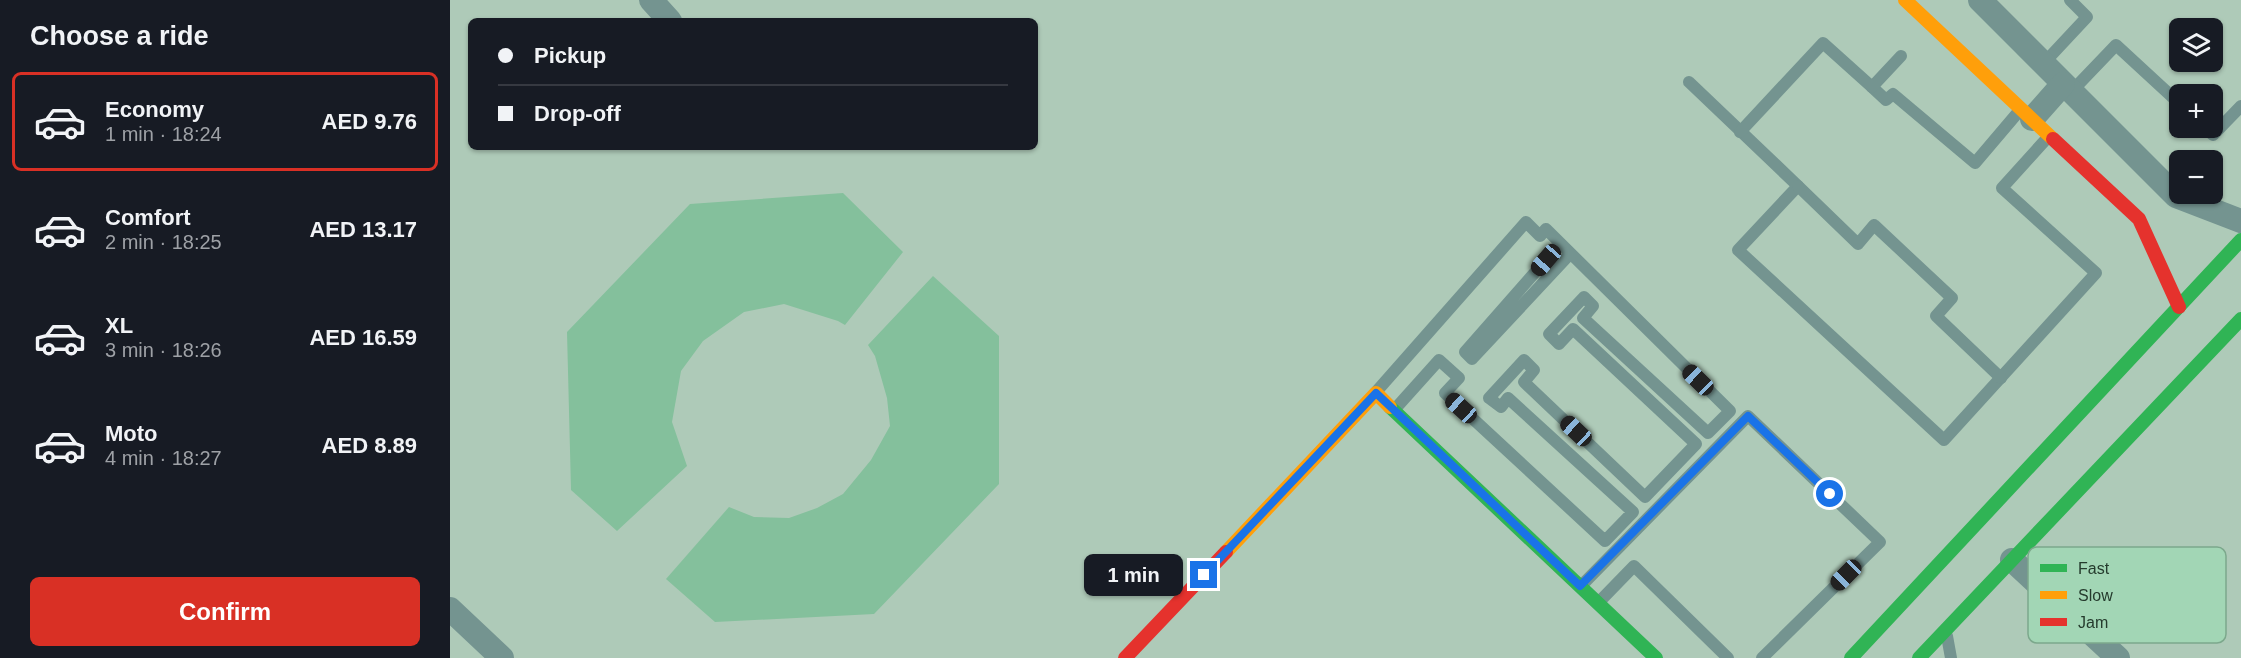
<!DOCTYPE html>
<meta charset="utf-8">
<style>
:root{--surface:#171b24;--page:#242831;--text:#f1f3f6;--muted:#9ea1a6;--line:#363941;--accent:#d93025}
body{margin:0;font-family:Arial,sans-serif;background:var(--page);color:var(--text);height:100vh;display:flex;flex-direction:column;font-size:22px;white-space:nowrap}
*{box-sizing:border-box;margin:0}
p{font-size:20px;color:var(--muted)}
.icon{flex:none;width:33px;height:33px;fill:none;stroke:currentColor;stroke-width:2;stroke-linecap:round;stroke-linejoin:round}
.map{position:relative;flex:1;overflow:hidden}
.details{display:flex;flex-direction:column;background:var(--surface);width:450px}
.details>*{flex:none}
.banner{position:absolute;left:18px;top:18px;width:570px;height:132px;border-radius:9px;box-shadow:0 2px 4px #0004;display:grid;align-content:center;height:132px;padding:0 30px;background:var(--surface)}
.fabs{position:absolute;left:1719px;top:18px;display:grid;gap:12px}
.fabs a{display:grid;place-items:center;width:54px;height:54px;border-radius:9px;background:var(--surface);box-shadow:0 2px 4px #0004;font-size:30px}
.end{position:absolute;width:27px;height:27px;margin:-14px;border:8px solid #1a73e8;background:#fff;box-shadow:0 0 0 3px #fff}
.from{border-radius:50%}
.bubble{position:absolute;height:42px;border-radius:9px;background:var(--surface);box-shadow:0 2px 4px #0004;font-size:20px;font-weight:700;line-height:42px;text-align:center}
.car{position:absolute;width:18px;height:36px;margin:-18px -9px;border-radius:8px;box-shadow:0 0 4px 2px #0007;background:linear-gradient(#222 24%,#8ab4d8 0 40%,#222 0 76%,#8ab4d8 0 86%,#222 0)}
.banner b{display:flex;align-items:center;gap:21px;height:57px;font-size:22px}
.banner b+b{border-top:2px solid var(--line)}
.banner i{width:15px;height:15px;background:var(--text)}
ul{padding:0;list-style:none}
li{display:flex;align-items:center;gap:18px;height:99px;margin:0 12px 9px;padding:0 18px;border:3px solid transparent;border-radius:9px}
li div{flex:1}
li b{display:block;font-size:22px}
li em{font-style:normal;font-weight:700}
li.selected{border-color:var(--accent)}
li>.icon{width:54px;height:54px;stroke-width:1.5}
h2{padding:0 30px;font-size:27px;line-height:72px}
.button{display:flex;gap:12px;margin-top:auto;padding:12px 30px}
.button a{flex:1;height:69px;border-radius:9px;background:var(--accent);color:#fff;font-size:24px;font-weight:700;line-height:69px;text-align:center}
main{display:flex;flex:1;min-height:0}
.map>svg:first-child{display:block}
.green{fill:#84c09c}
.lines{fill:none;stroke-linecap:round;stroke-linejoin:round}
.lane{stroke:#749490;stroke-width:12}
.street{stroke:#749490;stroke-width:24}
.fast{stroke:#30b455;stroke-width:14}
.slow{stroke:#ff9f0a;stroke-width:14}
.jam{stroke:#e5322d;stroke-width:14}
.route{stroke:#1a73e8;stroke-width:8}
.key{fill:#a2d6b5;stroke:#7ca88c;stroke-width:1.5}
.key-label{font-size:16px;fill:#253b2d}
</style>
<main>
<section class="details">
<h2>Choose a ride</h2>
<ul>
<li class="selected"><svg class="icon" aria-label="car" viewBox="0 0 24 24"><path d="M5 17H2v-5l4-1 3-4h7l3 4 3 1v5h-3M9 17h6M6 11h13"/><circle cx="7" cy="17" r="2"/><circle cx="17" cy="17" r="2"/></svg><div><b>Economy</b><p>1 min · 18:24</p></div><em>AED 9.76</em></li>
<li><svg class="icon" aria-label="car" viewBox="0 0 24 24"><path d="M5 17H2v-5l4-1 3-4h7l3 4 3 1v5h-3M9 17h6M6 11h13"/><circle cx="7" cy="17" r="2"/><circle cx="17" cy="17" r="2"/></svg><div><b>Comfort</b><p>2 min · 18:25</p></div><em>AED 13.17</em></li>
<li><svg class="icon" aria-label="car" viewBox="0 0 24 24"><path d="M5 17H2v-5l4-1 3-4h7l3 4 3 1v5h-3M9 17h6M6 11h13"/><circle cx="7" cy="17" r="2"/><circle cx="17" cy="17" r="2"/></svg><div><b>XL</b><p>3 min · 18:26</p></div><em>AED 16.59</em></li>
<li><svg class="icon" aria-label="car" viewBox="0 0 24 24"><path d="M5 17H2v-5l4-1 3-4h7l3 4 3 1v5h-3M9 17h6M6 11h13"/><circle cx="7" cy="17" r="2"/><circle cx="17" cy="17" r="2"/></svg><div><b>Moto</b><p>4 min · 18:27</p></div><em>AED 8.89</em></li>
</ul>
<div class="button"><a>Confirm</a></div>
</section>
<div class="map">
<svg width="1791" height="658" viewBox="0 0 1791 658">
<rect width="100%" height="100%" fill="#aecab8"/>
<g class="green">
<polygon points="393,193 453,252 395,325 388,321 334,304 294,312 253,341 231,371 222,422 237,466 167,531 121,490 117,332 240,204"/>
<polygon points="483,276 549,336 549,484 424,614 265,622 216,579 279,507 304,517 339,518 367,508 393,494 421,460 440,426 437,398 425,356 418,345"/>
</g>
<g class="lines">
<g class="lane">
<polyline points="1594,63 1637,17 1620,0"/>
<polyline points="1239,82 1348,186 1288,250 1494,440 1646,273 1552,188 1599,136"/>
<polyline points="1422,87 1436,100 1443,94 1525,163 1570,110"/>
<polyline points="1621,92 1666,45 1730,104"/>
<polyline points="1755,128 1763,135 1791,106"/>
<polyline points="1290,132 1373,43 1422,87 1451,56"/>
<polyline points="1348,186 1408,244 1424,225 1502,298 1486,316 1551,378"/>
<polyline points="1110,244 1015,352 1022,359 1120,254"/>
<polyline points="926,392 1076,222 1090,236 1096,229 1280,411 1258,433 1133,318 1143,306 1134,297 1099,334 1109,344 1123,329 1246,444 1195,497 1074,382 1084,370 1074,360 1039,398 1051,407 1058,398 1183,512 1155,541 995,393 1009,378 989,360 945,409"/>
<polyline points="1131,586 1298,416 1430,542 1312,658"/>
<polyline points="1149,602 1184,566 1278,658"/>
<polyline points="1497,636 1501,658"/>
</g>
<g class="street">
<polyline points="201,0 220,21"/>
<polyline points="1530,0 1726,196 1791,221"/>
<polyline points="1582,119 1613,84"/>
<polyline points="1562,560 1668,658"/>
<polyline points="0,609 52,658"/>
</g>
<g class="fast">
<polyline points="940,407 1206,658"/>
<polyline points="1401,658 1791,240"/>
<polyline points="1469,658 1791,319"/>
</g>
<g class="slow">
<polyline points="1455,0 1603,139"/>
<polyline points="776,552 926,393 940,407"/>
</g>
<g class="jam">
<polyline points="1603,139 1689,219 1729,307"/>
<polyline points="675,658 776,552"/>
</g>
</g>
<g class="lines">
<polyline class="route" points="754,575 926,393 1130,586 1298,416 1380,494"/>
</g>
<rect x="1578" y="547" width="198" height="96" rx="9" class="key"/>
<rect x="1590" y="564" width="27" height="8" fill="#30b455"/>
<rect x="1590" y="591" width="27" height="8" fill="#ff9f0a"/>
<rect x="1590" y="618" width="27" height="8" fill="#e5322d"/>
<g class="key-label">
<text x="1628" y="574">Fast</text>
<text x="1628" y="601">Slow</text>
<text x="1628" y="628">Jam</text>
</g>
</svg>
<div class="fabs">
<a><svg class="icon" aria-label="layers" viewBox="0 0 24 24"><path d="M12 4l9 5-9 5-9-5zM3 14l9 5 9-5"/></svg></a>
<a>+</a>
<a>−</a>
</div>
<i class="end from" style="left:1380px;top:494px"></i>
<i class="end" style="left:754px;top:575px"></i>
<div class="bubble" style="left:634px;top:554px;width:99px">1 min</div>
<i class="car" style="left:1096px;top:260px;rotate:221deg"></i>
<i class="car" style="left:1248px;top:380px;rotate:314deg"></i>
<i class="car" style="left:1011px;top:408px;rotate:312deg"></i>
<i class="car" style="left:1126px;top:431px;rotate:313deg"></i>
<i class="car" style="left:1396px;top:575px;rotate:225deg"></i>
<div class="banner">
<b><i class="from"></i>Pickup</b>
<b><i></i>Drop-off</b>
</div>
</div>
</main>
